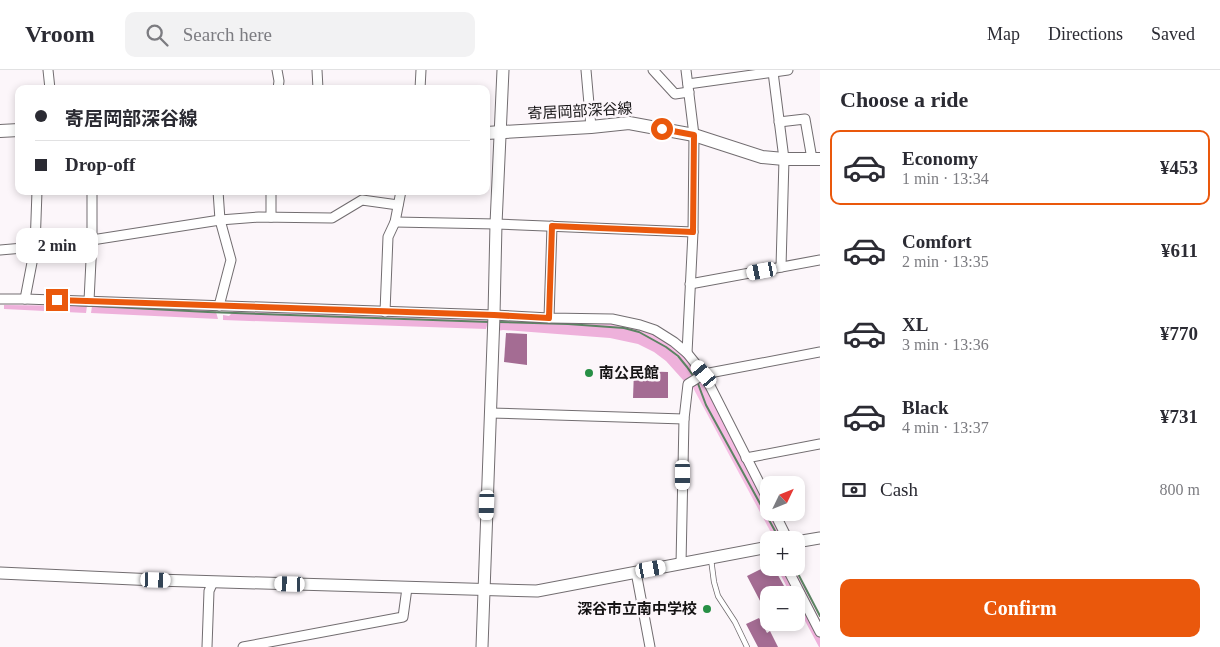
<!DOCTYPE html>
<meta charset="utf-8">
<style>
:root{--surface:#fff;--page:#f2f2f3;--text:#2b2b33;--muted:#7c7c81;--line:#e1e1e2;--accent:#ea580c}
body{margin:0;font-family:"Times New Roman","Noto Sans JP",serif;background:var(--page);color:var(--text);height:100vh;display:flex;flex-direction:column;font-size:19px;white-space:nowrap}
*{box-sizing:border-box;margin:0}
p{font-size:16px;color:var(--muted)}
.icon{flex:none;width:28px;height:28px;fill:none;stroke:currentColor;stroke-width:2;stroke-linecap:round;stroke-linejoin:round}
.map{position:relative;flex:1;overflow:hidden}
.drawer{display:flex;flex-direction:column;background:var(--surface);width:400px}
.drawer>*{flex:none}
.banner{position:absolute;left:15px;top:15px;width:475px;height:110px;border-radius:10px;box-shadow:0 2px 8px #0003;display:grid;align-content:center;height:110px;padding:0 20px;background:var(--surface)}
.needle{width:32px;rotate:47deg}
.fabs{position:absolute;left:760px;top:406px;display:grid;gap:10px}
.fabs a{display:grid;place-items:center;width:45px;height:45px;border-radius:10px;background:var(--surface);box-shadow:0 2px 8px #0003;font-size:25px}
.end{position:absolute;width:22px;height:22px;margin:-11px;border:6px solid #ea580c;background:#fff;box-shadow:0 0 0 2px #fff}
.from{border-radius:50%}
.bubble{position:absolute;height:35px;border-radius:10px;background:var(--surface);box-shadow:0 2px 8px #0003;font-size:16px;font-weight:700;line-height:35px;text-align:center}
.car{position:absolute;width:15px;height:30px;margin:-15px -8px;border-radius:6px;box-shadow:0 0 4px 1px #0007;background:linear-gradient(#fff 24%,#345 0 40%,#fff 0 76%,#345 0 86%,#fff 0)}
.banner b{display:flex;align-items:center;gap:18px;height:48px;font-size:19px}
.banner b+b{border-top:1px solid var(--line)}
.banner i{width:12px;height:12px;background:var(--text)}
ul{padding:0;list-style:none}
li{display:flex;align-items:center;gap:15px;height:75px;margin:0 10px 8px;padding:0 10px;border:2px solid transparent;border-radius:10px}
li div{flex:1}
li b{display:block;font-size:19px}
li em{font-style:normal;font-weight:700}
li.selected{border-color:var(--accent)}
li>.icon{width:45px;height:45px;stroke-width:1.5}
h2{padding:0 20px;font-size:22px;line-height:60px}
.pay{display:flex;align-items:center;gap:12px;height:55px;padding:0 20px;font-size:19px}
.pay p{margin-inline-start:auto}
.primary-button{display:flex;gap:10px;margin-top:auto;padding:10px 20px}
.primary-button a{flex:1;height:58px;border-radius:10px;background:var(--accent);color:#fff;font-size:20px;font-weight:700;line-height:58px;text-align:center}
header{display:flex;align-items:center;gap:30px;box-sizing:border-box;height:70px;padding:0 25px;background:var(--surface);border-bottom:1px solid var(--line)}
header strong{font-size:24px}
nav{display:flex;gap:28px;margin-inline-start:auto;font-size:18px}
.search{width:350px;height:45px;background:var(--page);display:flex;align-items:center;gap:12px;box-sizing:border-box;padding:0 18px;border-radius:10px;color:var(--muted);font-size:19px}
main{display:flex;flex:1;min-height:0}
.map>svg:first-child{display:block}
.green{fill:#f6bee4}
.forest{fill:#eeb1db}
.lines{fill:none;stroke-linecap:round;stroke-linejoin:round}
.stream{stroke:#5c8363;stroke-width:2}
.building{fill:#a46c93}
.service-casing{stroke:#726d70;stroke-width:6}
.minor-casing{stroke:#726d70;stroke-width:11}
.tertiary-casing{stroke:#726d70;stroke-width:13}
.secondary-casing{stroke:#726d70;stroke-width:14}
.service{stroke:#fff;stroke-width:4.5}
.minor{stroke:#fff;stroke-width:9}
.tertiary{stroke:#fff;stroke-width:11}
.secondary{stroke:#fff;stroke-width:12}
.route{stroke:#ea580c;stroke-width:6}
.poi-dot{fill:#278f45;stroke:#fcf6fa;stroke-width:2}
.labels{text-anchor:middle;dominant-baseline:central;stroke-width:5;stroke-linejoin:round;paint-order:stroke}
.street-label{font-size:15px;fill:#161415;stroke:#fcf6fa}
.poi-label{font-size:15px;font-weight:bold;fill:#161415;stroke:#fcf6fa;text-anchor:start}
</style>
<header>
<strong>Vroom</strong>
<div class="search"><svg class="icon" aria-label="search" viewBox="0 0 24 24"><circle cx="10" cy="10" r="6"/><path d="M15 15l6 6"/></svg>Search here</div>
<nav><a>Map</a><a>Directions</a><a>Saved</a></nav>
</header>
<main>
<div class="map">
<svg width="820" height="577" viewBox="0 0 820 577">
<rect width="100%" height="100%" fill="#fcf6fa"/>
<g class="green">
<polygon points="93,234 216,239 216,242 92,236"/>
<polygon points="235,238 487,248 488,252 233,242"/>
<polygon points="498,248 612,251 654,263 685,286 700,306 769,439 769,442 771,443 784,468 775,470 691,314 696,310 687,297 678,286 651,268 639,262 624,258 568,254 498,252"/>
</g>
<g class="forest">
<polygon points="4,235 87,236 86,243 4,239"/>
<polygon points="92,236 216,242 218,249 91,243"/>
<polygon points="233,242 405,250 488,252 486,259 223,250 223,245 229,246"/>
<path d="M498,252C531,253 564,254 598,256C612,258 626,257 639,262C660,270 680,286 692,305L684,311L666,291L654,282L638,274L610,268L503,260L497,261Z"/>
<polygon points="777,498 794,498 820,550 820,577 819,577 796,534 796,525 791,525"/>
</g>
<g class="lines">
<g class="stream">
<polyline points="75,235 208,242 490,252"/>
<polyline points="497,252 568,254 624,258 639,262 666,277 678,286 687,297 694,307"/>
<polyline points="697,311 706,335 780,470"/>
<polyline points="795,498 820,546"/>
</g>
</g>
<g class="building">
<polygon points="506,263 527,264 527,295 504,292"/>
<polygon points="634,301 668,302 668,328 633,328"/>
<polygon points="769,495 769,498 774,498 789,525 769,525 769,548 747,506"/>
<polygon points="759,548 767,563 770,561 778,577 758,577 746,554"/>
</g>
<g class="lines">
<g class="service-casing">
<polyline id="service" points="711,489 714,512 718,526 735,552 747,577"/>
</g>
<g class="minor-casing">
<g id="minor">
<polyline points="48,0 50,19"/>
<polyline points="277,0 279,11 278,19"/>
<polyline points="317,0 318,19"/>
<polyline points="586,0 591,57"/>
<polyline points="653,0 675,24 689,22"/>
<polyline points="686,0 694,65 693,162 687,283"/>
<polyline points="773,2 784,89 781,197"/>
<polyline points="688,14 788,0"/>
<polyline points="420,19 421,0"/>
<polyline points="779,52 805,49 812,89"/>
<polyline points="218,121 220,150 231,190 219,236"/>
<polyline points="271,147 271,121"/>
<polyline points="395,152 496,154 693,162"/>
<polyline points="0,180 35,177 92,170 220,150 259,147 332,148 362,130 398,135"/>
<polyline points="690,214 820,190"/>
<polyline points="0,229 25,229 494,245 549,248 612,249 640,255 655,260 674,272 687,283 704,304 769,432"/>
<polyline points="25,229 35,177 37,121"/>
<polyline points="89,231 92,170 92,121"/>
<polyline points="385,242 388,167 395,152 401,121"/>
<polyline points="549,248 552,156"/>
<polyline points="490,343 684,349"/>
<polyline points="746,388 820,374"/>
<polyline points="774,442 788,470"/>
<polyline points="681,494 684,349 688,314 704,304 820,282"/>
<polyline points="787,498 820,562"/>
<polyline points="636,502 650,577"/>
<polyline points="207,577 209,521 213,512"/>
<polyline points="243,577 403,547 407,518"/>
</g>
</g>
<g class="tertiary-casing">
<g id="tertiary">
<polyline points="796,472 820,468"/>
<polyline points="0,503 156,510 537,521 769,477"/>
<polyline points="482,577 494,245 496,154 503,0"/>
</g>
</g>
<g class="secondary-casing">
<g id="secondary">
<polyline points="0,61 19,60"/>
<polyline points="486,63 591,57 629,53 694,65 762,87 784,89 820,89"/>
</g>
</g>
<use href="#service" class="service"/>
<use href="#minor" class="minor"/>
<use href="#tertiary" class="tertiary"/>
<use href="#secondary" class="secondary"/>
</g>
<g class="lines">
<polyline class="route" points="57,230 494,245 549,248 552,156 693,162 694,65 662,59"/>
</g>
<g class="poi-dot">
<circle cx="589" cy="303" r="5"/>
<circle cx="707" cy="539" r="5"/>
</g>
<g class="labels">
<g class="street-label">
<text transform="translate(580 41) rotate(-3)">寄居岡部深谷線</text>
</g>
<g class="poi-label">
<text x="599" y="303">南公民館</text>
<text x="697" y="539" text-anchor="end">深谷市立南中学校</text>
</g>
</g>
</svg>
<div class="fabs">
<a><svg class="needle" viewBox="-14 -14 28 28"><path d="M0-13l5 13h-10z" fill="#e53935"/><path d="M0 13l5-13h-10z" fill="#7c7c81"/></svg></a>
<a>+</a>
<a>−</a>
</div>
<i class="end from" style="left:662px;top:59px"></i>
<i class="end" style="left:57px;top:230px"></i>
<div class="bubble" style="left:16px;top:158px;width:82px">2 min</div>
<i class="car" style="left:762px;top:201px;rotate:259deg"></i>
<i class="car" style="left:704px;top:304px;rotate:320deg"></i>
<i class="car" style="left:683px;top:405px;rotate:180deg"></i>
<i class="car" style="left:487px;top:435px;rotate:182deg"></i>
<i class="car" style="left:651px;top:499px;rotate:80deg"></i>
<i class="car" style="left:156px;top:510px;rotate:92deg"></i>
<i class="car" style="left:290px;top:514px;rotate:272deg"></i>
<div class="banner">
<b><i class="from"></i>寄居岡部深谷線</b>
<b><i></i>Drop-off</b>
</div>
</div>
<section class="drawer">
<h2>Choose a ride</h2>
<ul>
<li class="selected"><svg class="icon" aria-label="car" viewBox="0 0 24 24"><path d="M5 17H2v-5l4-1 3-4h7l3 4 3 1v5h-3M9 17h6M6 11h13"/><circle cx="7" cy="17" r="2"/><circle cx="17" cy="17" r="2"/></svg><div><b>Economy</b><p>1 min · 13:34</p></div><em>¥453</em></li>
<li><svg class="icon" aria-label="car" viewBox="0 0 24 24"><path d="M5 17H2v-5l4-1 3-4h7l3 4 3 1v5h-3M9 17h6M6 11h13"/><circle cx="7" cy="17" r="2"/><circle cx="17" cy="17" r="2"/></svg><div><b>Comfort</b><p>2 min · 13:35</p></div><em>¥611</em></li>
<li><svg class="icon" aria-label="car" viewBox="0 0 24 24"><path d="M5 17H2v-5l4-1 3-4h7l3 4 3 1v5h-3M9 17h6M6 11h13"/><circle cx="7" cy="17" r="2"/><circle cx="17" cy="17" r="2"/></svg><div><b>XL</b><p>3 min · 13:36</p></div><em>¥770</em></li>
<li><svg class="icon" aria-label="car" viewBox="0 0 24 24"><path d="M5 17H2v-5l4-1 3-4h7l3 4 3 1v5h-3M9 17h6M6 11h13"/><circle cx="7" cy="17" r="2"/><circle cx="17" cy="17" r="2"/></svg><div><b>Black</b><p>4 min · 13:37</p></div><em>¥731</em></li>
</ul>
<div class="pay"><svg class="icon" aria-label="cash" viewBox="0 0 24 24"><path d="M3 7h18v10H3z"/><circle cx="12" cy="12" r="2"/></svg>Cash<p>800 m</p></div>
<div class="primary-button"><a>Confirm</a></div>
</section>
</main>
